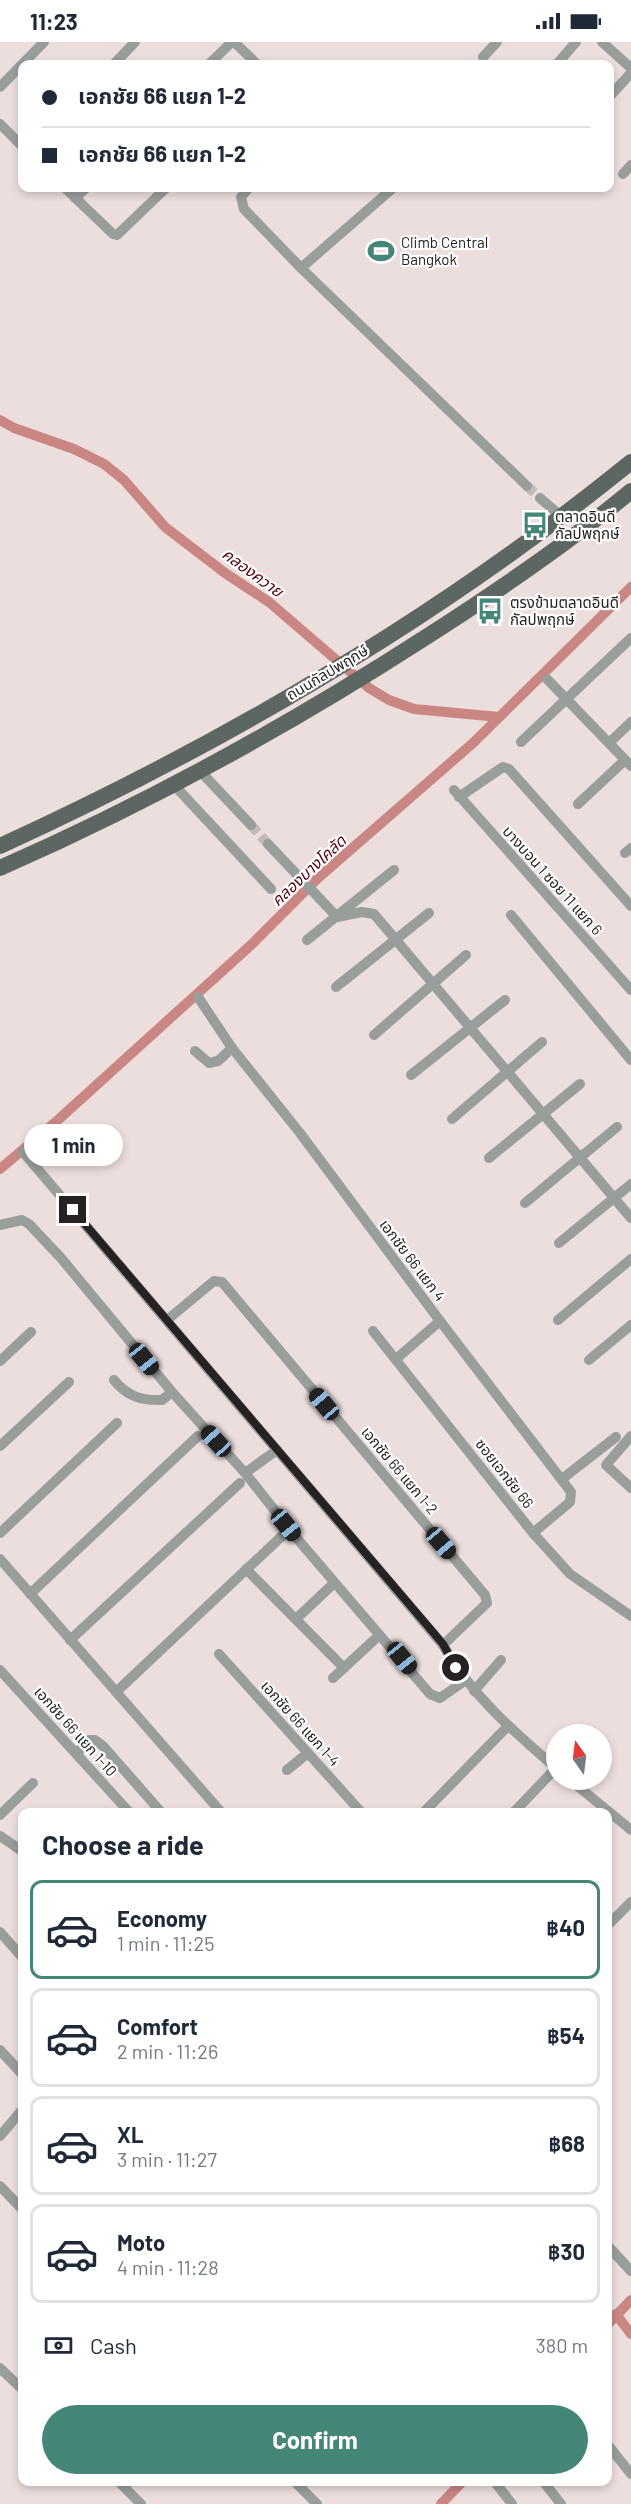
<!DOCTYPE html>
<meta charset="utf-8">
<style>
:root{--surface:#fff;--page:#f6f6f7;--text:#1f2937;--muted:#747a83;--line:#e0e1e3;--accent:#448677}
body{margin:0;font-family:Barlow,"Noto Sans Thai",sans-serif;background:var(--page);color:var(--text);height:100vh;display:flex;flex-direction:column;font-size:22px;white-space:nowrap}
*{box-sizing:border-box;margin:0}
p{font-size:20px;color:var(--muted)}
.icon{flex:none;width:33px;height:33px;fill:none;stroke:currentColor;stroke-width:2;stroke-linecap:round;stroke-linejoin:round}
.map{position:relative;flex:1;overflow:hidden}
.sheet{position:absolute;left:18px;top:1766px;width:594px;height:678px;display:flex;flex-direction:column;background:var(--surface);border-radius:12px;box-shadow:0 3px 9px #0003}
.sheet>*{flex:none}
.top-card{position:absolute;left:18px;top:18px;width:596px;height:132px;border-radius:12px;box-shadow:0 3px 9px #0003;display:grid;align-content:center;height:132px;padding:0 24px;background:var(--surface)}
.needle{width:39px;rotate:346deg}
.controls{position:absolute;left:546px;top:1682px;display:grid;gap:12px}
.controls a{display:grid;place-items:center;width:66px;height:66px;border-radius:50%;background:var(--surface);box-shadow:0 3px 9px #0003;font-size:30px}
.end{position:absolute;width:27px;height:27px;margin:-14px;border:8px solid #272222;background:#fff;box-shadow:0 0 0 3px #fff}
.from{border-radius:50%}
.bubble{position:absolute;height:42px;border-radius:21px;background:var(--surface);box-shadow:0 3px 9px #0003;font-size:20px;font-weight:700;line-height:42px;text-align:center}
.car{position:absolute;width:18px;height:36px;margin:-18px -9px;border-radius:8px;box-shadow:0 0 4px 2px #0007;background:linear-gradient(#222 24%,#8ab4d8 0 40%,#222 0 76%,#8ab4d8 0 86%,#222 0)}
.top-card b{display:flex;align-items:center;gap:21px;height:57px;font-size:22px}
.top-card b+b{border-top:2px solid var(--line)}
.top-card i{width:15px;height:15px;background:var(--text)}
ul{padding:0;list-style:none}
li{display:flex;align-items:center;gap:18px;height:99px;margin:0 12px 9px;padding:0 12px;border:3px solid var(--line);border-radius:12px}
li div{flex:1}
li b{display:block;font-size:22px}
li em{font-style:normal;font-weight:700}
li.selected{border-color:var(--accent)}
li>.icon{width:54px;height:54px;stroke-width:1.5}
h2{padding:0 24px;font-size:27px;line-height:72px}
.pay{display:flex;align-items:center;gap:15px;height:66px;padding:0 24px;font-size:22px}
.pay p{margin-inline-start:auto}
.action{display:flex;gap:12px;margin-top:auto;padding:12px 24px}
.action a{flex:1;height:69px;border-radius:36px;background:var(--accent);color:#fff;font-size:24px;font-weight:700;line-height:69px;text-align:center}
.status{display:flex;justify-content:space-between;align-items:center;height:42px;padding:0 30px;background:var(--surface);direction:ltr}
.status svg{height:16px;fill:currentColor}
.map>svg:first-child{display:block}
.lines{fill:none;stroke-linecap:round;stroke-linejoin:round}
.canal{stroke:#c98683;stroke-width:10}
.minor-tunnel{stroke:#c5b8b8;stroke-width:10;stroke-dasharray:10 5;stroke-linecap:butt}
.minor{stroke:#989e9c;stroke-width:10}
.primary{stroke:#5c6663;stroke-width:16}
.route{stroke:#272222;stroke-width:8}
.labels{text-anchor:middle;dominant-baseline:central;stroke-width:4.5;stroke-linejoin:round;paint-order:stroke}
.poi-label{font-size:15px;fill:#272222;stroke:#fff;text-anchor:start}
.street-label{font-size:15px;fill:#272222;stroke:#fff}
.water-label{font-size:16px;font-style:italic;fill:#55010e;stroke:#fff}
</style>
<div class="status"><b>11:23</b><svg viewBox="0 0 49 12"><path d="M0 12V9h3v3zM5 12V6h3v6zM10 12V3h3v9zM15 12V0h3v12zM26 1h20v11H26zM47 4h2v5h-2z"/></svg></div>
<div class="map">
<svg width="631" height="2462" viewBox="0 0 631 2462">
<rect width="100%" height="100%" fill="#ecdedd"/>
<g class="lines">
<g class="canal">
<polyline points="0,378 14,386 74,407 104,422 124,438 165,485 225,531 269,560 369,646 389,658 414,667 499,675"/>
<polyline points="0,1127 59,1077 251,903 317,837 473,701 631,545"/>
<polyline points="616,2272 631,2292"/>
<polyline points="608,2282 631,2258"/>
<polyline points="441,2462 463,2439"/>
</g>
<g class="minor-tunnel">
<polyline points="527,444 540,456"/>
<polyline points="251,783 268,802"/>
</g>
<g class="minor">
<polyline points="234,0 257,22"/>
<polyline points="602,0 631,26"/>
<polyline points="483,15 497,0"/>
<polyline points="114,22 135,0"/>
<polyline points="209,22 232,0"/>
<polyline points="557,22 576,0"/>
<polyline points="0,45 44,0"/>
<polyline points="609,55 631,31"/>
<polyline points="0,82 22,104"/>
<polyline points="623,132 631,123"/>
<polyline points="65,146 113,192 117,193 166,146"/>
<polyline points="249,146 241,155 244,167 301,226 527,444"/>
<polyline points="75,156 86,146"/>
<polyline points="301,226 393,146"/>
<polyline points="540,456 561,474"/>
<polyline points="547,637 631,724"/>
<polyline points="521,700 631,596"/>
<polyline points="610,700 631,680"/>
<polyline points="200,729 251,783"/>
<polyline points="174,743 271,847"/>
<polyline points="454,748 631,948"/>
<polyline points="459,755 503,725 509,727 631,864"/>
<polyline points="578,762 625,718"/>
<polyline points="268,802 337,875 362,870 374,872 631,1176"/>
<polyline points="625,811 631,806"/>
<polyline points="511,873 631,1018"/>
<polyline points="307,898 394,828"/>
<polyline points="336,945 429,871"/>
<polyline points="198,955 232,1006 300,1091 440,1279 571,1450 570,1460 533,1491"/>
<polyline points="374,993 466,913"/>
<polyline points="195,1009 209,1021 218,1019 232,1006"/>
<polyline points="411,1033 505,958"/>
<polyline points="452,1077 542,1000"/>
<path d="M23,1110L443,1603C471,1653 513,1689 556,1726"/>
<polyline points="489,1116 580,1042"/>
<polyline points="525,1161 617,1085"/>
<polyline points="0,1183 22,1178 29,1182 61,1216 172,1350 245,1431 300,1500 430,1652 440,1656 466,1638"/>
<polyline points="559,1201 631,1142"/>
<polyline points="167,1278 214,1239 222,1240 485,1553 487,1561 443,1603"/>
<polyline points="558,1278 631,1217"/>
<polyline points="373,1289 533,1491 570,1532 631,1574"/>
<polyline points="396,1317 440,1279"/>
<polyline points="589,1318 631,1283"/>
<polyline points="0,1319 31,1290"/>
<path d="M114,1338C127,1354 141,1359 162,1358L172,1350"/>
<polyline points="631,1394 606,1423 631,1446"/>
<polyline points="0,1404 69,1340"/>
<polyline points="245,1431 277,1408"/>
<polyline points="562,1437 616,1395"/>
<polyline points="0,1491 117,1381"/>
<polyline points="0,1517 221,1770"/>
<polyline points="246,1527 344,1626"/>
<polyline points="30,1552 198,1394"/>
<polyline points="296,1577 332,1543"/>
<polyline points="70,1598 240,1441"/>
<polyline points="219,1612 361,1770"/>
<polyline points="0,1628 129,1770"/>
<polyline points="333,1636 374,1598"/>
<polyline points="474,1649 501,1618"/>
<polyline points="116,1650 282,1494"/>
<polyline points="77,1711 89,1698 95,1698 103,1704 161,1770"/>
<polyline points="287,1728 308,1711"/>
<polyline points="569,1737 631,1788"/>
<polyline points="425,1769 507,1685"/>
<polyline points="514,1770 556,1726"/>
<polyline points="0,1773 33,1741"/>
<polyline points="0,1794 22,1809"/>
<polyline points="608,1883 631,1860"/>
<polyline points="0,1890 22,1915"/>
<polyline points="0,2008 22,2032"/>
<polyline points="0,2094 22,2068"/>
<polyline points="0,2144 22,2167"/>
<polyline points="608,2204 631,2229"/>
<polyline points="0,2326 22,2347"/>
<polyline points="608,2403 631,2432"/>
<polyline points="118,2439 141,2462"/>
<polyline points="294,2439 317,2462"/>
<polyline points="494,2439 512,2462"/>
<polyline points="543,2439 561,2462"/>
</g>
<g class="primary">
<path d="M0,804C223,702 440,575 631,420"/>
<path d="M0,826C148,761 288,684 423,597C495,551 566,503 631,449"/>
</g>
</g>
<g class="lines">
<polyline class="route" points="73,1168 443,1602 456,1626"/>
</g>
<defs>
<g id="stadium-bare" transform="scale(2.07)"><path d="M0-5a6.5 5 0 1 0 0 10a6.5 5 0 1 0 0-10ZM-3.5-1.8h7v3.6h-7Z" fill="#448677" stroke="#fff" stroke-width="2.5" paint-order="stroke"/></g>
<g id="bus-bare" transform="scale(2.07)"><path d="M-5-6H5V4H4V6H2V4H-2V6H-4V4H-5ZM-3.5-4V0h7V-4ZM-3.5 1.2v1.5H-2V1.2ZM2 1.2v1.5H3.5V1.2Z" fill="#448677" stroke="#fff" stroke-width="2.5" paint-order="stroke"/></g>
</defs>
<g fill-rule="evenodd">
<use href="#stadium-bare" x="381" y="209"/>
<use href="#bus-bare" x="535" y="483"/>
<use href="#bus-bare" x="490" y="569"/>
</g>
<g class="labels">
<g class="poi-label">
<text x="401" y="200">Climb Central<tspan x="401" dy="17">Bangkok</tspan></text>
<text x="555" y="474">ตลาดอินดี<tspan x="555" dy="17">กัลปพฤกษ์</tspan></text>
<text x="510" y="560">ตรงข้ามตลาดอินดี<tspan x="510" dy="17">กัลปพฤกษ์</tspan></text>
</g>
<g class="street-label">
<text transform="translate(327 630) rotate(-31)">ถนนกัลปพฤกษ์</text>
<text transform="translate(553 838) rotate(48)">บางบอน 1 ซอย 11 แยก 6</text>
<text transform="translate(413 1218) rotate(53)">เอกชัย 66 แยก 4</text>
<text transform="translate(400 1428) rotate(50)">เอกชัย 66 แยก 1-2</text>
<text transform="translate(505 1431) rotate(52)">ซอยเอกชัย 66</text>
<text transform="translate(301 1681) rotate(48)">เอกชัย 66 แยก 1-4</text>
<text transform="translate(76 1689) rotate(48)">เอกชัย 66 แยก 1-10</text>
</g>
<g class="water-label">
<text transform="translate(253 530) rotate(36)">คลองควาย</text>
<text transform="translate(308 828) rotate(-43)">คลองบางโคลัด</text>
</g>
</g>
</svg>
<div class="controls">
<a><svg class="needle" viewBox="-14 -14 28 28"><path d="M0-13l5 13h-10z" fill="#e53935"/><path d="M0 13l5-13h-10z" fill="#747a83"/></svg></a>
</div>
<i class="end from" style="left:456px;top:1626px"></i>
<i class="end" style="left:73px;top:1168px"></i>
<div class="bubble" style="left:24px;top:1082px;width:99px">1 min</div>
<i class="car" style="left:144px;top:1317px;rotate:141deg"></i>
<i class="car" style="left:324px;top:1362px;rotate:320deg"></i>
<i class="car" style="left:216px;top:1399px;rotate:318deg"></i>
<i class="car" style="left:286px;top:1483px;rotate:141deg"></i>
<i class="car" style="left:441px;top:1501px;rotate:140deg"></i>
<i class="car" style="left:402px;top:1616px;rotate:141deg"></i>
<div class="top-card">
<b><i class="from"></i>เอกชัย 66 แยก 1-2</b>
<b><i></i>เอกชัย 66 แยก 1-2</b>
</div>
<section class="sheet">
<h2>Choose a ride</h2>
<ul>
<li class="selected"><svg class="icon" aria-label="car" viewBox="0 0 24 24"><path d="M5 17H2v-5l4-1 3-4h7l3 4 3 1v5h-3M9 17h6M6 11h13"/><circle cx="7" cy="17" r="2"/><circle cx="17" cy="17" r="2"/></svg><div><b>Economy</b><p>1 min · 11:25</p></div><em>฿40</em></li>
<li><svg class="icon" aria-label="car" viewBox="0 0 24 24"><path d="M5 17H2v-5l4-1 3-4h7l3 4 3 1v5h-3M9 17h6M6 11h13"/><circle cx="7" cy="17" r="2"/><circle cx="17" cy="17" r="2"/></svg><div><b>Comfort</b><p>2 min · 11:26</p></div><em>฿54</em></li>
<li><svg class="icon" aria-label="car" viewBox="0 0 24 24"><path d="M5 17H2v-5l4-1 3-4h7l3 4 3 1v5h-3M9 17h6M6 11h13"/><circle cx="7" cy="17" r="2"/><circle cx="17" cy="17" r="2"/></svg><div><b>XL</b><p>3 min · 11:27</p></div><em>฿68</em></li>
<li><svg class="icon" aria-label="car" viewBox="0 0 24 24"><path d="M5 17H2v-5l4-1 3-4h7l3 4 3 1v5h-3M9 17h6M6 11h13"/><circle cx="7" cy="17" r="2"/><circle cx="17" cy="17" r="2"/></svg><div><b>Moto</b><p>4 min · 11:28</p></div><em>฿30</em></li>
</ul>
<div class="pay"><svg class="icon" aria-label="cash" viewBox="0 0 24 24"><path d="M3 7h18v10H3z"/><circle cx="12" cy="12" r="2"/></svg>Cash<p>380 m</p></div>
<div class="action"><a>Confirm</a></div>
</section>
</div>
